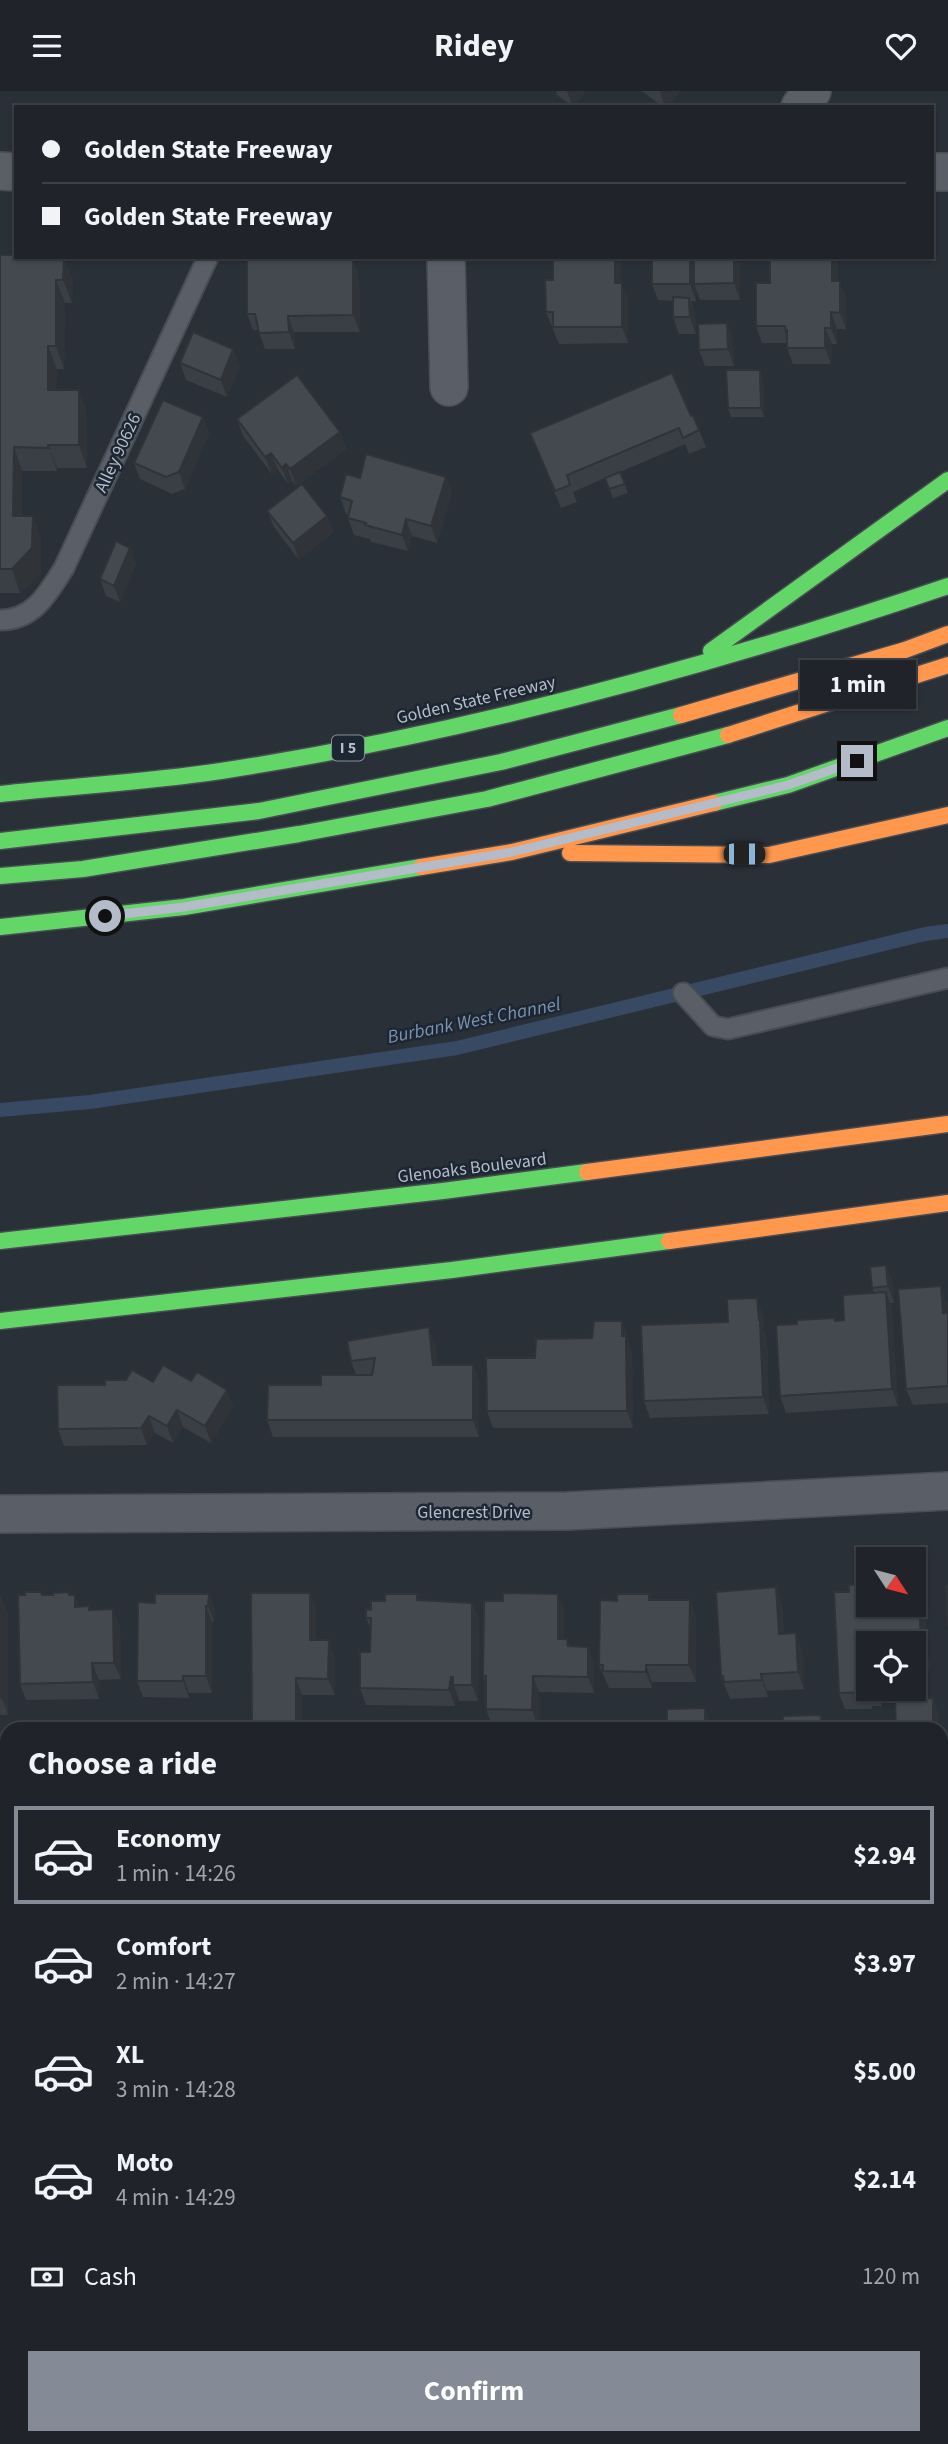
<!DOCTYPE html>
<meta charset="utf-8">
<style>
:root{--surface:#20242a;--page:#2d3036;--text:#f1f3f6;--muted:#a2a4a8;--line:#3d4147;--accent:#848b96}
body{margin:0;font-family:"Source Sans 3",sans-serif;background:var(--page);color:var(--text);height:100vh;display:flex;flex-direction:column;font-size:26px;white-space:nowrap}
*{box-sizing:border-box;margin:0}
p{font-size:23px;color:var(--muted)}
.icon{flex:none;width:38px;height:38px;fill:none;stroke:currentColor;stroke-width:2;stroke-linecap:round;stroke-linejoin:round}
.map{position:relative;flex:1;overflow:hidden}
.drawer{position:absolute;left:0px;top:1631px;width:948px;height:723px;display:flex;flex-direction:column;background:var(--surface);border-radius:21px 21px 0 0;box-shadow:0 2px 5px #0004,0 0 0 2px var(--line)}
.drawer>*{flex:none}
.guide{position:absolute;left:14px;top:14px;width:920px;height:154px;border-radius:0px;box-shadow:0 2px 5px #0004,0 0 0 2px var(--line);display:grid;align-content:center;height:154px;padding:0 28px;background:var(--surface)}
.needle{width:46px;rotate:126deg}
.buttons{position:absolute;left:856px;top:1456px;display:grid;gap:14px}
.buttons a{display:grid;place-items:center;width:70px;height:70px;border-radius:0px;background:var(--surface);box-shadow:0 2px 5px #0004,0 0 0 2px var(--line);font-size:35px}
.end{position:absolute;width:32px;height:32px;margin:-16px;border:9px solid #b4bcc9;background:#111;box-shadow:0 0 0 4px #111}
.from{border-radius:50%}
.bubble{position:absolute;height:49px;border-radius:0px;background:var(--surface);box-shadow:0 2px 5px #0004,0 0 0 2px var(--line);font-size:23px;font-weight:700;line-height:49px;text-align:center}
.car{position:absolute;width:21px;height:42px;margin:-21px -10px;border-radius:9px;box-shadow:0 0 5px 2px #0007;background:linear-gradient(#222 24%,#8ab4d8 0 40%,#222 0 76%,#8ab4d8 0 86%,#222 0)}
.guide b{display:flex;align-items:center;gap:24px;height:66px;font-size:26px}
.guide b+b{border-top:2px solid var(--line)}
.guide i{width:18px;height:18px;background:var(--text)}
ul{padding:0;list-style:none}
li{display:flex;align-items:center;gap:21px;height:98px;margin:0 14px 10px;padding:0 14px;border:4px solid transparent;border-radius:0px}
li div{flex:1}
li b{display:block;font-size:26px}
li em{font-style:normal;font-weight:700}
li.on{border-color:var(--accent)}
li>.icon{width:63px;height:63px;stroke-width:1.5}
h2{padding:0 28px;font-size:32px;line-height:84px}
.pay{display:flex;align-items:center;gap:18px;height:77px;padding:0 28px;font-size:26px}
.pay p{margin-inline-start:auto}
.action{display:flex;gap:14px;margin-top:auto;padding:14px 28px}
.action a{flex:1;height:80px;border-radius:0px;background:var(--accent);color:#fff;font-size:28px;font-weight:700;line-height:80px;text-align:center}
header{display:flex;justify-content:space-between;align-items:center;height:91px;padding:0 28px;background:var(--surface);font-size:32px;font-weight:700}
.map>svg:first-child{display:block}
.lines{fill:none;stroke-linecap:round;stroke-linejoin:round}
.stream{stroke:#384963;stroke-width:14}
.lane-casing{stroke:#484c53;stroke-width:23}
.street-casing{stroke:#484c53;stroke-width:40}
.fast-casing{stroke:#484c53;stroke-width:19}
.slow-casing{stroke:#484c53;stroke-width:19}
.lane{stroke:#5a5e66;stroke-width:19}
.street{stroke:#5a5e66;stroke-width:37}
.fast{stroke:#63d668;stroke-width:16}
.slow{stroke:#ff974d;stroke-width:16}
.wall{fill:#3a3f45}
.shaded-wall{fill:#303338}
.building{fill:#444950;stroke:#303338;stroke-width:2}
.route{stroke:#b4bcc9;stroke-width:9}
.labels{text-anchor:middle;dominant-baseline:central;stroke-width:5;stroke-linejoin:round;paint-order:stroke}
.shield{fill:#1d2633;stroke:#878f9c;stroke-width:2}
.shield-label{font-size:16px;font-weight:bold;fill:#b4bcc9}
.street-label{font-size:18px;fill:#b4bcc9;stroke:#1d2633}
.water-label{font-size:19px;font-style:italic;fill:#7c92b1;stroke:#1d2633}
</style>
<header><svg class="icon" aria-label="menu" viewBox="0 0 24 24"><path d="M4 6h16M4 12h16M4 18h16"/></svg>Ridey<svg class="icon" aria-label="heart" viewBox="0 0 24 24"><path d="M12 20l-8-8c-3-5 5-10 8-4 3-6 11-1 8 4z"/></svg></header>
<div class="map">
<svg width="948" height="2353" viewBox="0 0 948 2353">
<rect width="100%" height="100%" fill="#2a3038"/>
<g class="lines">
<polyline class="stream" points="0,1019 90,1011 457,957 925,843 948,840"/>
<g class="lane-casing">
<g id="lane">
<path d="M0,529C34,529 48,502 64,477L208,166"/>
<polyline points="683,902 713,935 728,938 948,887"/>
</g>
</g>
<g class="street-casing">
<g id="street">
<polyline points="800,16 812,0"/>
<polyline points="0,80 16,81"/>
<polyline points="933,81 948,81"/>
<polyline points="446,166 449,296"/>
<polyline points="0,1423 568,1420 948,1400"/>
<polyline points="942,1958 948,1958"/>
</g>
</g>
<g class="fast-casing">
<g id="fast">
<polyline points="711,560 948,389"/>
<path d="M0,703C73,695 148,691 221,680C468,642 712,575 948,495"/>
<polyline points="714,712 788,694 948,637"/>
<polyline points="0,750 259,720 501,671 681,624"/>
<polyline points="0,785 83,778 299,743 487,708 728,644"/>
<polyline points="0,836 184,816 421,776"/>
<polyline points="0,1150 443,1100 587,1081"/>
<polyline points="0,1230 452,1179 669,1150"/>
</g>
</g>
<g class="slow-casing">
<g id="slow">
<polyline points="681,624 905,559 948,543"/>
<polyline points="728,644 948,574"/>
<polyline points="570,762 769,764 948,724"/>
<polyline points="421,776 512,761 714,712"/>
<polyline points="587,1081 948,1033"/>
<polyline points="669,1150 948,1112"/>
</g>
</g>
<use href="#lane" class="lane"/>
<use href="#street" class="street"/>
<use href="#fast" class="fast"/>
<use href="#slow" class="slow"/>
</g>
<g class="wall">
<polygon points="556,0 584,0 585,1 573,16 557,4"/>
<polygon points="642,0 680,0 668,16 663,16"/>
<polygon points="0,164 73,188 72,212 65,212 64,278 57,278 56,299 79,299 87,323 87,377 57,377 57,380 22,380 22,425 41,448 41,481 20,502 0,502"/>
<polygon points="621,166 621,192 628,209 628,252 559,253 546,221 553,189"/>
<polygon points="740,168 740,209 700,209 696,198 696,210 691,210 695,223 696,243 679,243 673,226 673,210 658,209 652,193"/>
<polygon points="312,169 359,185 360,241 294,241 295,258 265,258 258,239 253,239 247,223"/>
<polygon points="838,170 838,190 846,207 846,238 837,238 837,253 832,253 831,273 793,273 787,257 787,252 762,252 756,235 770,192"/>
<polygon points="727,232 733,249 734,275 705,275 699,259"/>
<polygon points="180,272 240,274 227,306 186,289"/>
<polygon points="760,279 763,288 764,326 731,326 728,317"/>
<polygon points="691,325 699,339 706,356 689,363 685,353 618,382 620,381 628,402 613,407 605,387 573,401 577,411 561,417 530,342"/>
<polygon points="203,326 209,343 185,398 172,403 140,388 134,372"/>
<polygon points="237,328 340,341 346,358 296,395 292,390 288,393 278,379 272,383 243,345"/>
<polygon points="446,386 452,402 437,452 412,445 408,460 371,451 370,448 354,444 348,427 349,424 346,423 340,406 360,387"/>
<polygon points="267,420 327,425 333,441 299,469 274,436"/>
<polygon points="130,457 136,473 120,511 106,505 100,488"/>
<polygon points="893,1190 894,1212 890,1212 892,1218 898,1315 786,1322 780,1305 837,1230 844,1229 874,1202 872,1197"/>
<polygon points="948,1212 948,1312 913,1314 906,1298"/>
<polygon points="763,1224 764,1240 767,1246 769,1323 650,1327 644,1310 728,1231"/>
<polygon points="622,1230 632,1262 633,1337 493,1337 487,1320 535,1267 592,1247"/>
<polygon points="435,1253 437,1274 473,1274 479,1291 479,1346 273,1346 267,1329 321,1294 356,1284 351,1270"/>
<polygon points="191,1290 227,1299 233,1316 211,1352 183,1336 173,1352 155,1342 147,1354 64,1355 58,1338 105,1294"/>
<polygon points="919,1496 925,1512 927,1567 930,1575 923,1594 914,1594 914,1552 868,1552 868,1598 881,1598 882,1615 872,1615 872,1618 845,1618 839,1602 868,1514"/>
<polygon points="69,1501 70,1504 75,1504 79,1516 89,1515 90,1519 120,1535 121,1588 99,1589 99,1608 26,1609 20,1593 42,1504 53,1504"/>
<polygon points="310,1502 316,1519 316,1549 335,1566 335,1604 302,1604 302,1638 252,1638"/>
<polygon points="209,1503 215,1520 214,1531 212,1531 212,1602 189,1602 189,1607 143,1606 137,1590 155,1512"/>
<polygon points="417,1503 419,1510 472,1512 479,1529 478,1610 459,1610 457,1603 455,1615 366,1614 360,1597 370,1561 371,1538 366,1527 371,1519 385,1510"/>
<polygon points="649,1503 651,1509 690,1509 696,1526 696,1591 652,1591 652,1597 609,1597 599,1574 617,1510"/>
<polygon points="0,1506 1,1506 8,1523 8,1624 0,1624"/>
<polygon points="503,1510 564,1519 564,1548 567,1548 570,1555 594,1573 594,1602 539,1601 538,1636 492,1635 486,1618 486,1594 483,1585"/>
<polygon points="782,1513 784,1543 802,1559 804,1598 767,1600 768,1606 730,1608 721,1585"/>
<polygon points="0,1846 7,1849 7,1938 0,1935"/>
<polygon points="942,2152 948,2163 948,2221 942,2221"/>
<polygon points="7,2153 7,2171 3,2160"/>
<polygon points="114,2347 192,2347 193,2353 116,2353"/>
<polygon points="208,2347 307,2353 209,2353"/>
<rect x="648" y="2347" width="84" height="6"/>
<rect x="758" y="2347" width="89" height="6"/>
</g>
<g class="shaded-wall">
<polygon points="567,0 584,0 585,1 573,16"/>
<polygon points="661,0 680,0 668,16 665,16 660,1"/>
<polygon points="64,166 73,188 72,212 63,189"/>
<polygon points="615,166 621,166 621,208 615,192"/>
<polygon points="690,166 696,166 694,193 696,198 696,210 690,193"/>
<polygon points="734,166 739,166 740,168 740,209 734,192"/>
<polygon points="832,166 837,166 838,170 838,207 832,190"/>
<polygon points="353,168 359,185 360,241 353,224"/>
<polygon points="56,189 65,212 64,278 56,255"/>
<polygon points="840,190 846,207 846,238 840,222"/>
<polygon points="622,192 628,209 628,252 622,236"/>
<polygon points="689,207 695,223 696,243 690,226"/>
<polygon points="831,221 837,238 837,253 831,237"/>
<polygon points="288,225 294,241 295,258 289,241"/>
<polygon points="727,232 733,249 734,275 728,258"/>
<polygon points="825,237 832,253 831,273 825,257"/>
<polygon points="48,255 57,278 56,323 48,299"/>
<polygon points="233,258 240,274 227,306 221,289"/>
<polygon points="760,279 763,288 764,326 761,317"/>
<polygon points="79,299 87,323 87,377 79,354"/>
<polygon points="203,326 209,343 185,398 179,381"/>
<polygon points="340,341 346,358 296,395 290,378"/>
<polygon points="48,354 57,377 57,380 49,357"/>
<polygon points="14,356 22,380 22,448 13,425"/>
<polygon points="271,362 278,379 272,383 265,366"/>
<polygon points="286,373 292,390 288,393 282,377"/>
<polygon points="446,386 452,402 437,452 431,435"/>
<polygon points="33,425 41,448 41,481 20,502 12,478"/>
<polygon points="327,425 333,441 299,469 293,452"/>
<polygon points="406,428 412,445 408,460 402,444"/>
<polygon points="130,457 136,473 120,511 114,495"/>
<polygon points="886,1174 893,1190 894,1212 888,1195"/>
<polygon points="941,1195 948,1212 948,1236 943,1222"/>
<polygon points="886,1201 892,1218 898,1315 892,1298"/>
<polygon points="757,1207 763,1224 764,1240 767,1246 769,1323 763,1306"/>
<polygon points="622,1230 632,1262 633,1337 627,1320"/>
<polygon points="429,1236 435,1253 439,1291 433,1274"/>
<polygon points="473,1274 479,1291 479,1346 473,1329"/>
<polygon points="227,1299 233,1316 211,1352 205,1335"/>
<polygon points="177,1319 183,1336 173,1352 167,1335"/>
<polygon points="149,1325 155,1342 147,1354 141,1337"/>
<polygon points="776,1496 782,1513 785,1560 779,1543"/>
<polygon points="919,1496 925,1512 927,1567 930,1575 923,1594 917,1577 921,1559"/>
<polygon points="310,1502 316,1519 316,1565 310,1549"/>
<polygon points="209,1503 215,1520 214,1531 208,1515"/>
<polygon points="558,1503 564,1519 564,1565 558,1548"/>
<polygon points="75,1504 81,1520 75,1516"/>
<polygon points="1,1506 8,1523 8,1624 2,1607"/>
<polygon points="690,1509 696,1526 696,1591 689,1574"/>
<polygon points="472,1512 479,1529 478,1610 472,1594"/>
<polygon points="206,1515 212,1531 212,1602 206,1585"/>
<polygon points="113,1518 120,1535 121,1588 114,1572"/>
<polygon points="796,1542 802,1559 804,1598 798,1581"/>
<polygon points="329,1549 335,1566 335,1604 328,1588"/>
<polygon points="588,1556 594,1573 594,1602 588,1586"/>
<polygon points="92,1572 99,1589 99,1608 93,1591"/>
<polygon points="646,1574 652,1591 652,1597 646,1581"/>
<polygon points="761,1583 767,1600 768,1606 762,1589"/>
<polygon points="183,1585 189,1602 189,1607 183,1590"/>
<polygon points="533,1585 539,1601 538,1636 532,1619"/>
<polygon points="451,1586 457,1603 455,1615 449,1599"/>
<polygon points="296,1587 302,1604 302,1638 296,1638"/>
<polygon points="876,1598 881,1598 882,1615"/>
<polygon points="933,1607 939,1624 939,1638 933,1638"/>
<polygon points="705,1617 711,1633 711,1638 705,1638"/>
<polygon points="821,1624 826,1638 821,1638"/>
<polygon points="7,1747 7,1770 0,1776 0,1754"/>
<polygon points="7,2079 7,2101 0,2108 0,2086"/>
<polygon points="944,2152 948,2163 948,2215 944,2205"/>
<rect x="301" y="2347" width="6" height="6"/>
<rect x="407" y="2347" width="6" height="6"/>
<polygon points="501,2347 506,2347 507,2353 501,2353"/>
<polygon points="623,2347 629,2347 629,2353 624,2353"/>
<polygon points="726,2347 732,2347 732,2353 728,2353"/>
<polygon points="841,2347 847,2347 847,2353 844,2353"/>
</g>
<g class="building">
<polygon points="0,164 16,164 16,166 64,166 63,189 56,189 56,255 48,255 48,299 79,299 79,354 48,354 49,357 14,356 13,425 33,425 32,457 12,478 0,478"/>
<polygon points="247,166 307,166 307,169 353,168 353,224 288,225 289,241 259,242 255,223 247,223"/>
<polygon points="553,166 615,166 615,192 622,192 622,236 553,236 553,221 546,221 545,189 553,189"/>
<rect x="652" y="166" width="38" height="27"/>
<polygon points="694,166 734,166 734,192 694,193"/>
<polygon points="770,166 832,166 832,190 840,190 840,222 831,221 831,237 825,237 825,257 787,257 787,240 786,241 785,235 756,235 756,192 770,192"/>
<polygon points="673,206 689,207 690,226 673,226"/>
<polygon points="727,232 728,258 699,259 698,233"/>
<polygon points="193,241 233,258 221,289 180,272"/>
<polygon points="726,279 760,279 761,317 728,317"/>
<polygon points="672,282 691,325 693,324 699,339 683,347 679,337 567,384 570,394 555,400 530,342"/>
<polygon points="297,284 340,341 290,378 286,373 282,377 271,362 265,366 237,328"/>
<polygon points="163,309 203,326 179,381 166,386 134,372"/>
<polygon points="366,363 446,386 431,435 406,428 402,444 365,434 366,432 348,427 352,410 340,406 346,383 360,387"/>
<polygon points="620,381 625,393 609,398 605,387"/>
<polygon points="302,393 327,425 293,452 267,420"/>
<polygon points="116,450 130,457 114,495 100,488"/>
<polygon points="886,1174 888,1195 872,1197 870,1176"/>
<polygon points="941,1195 943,1222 948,1222 948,1295 906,1298 898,1198"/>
<polygon points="886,1201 892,1298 780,1305 776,1234 797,1233 797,1229 835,1227 835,1230 844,1229 843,1204"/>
<polygon points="757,1207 759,1229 760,1229 763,1306 644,1310 641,1234 728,1231 727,1208"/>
<polygon points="594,1230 622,1230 622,1245 626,1245 627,1320 487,1320 486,1267 535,1267 536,1248 592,1247"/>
<polygon points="429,1236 433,1274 473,1274 473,1329 267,1329 268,1294 321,1294 321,1284 372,1284 375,1267 351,1270 347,1250"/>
<polygon points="163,1274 191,1290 197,1281 227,1299 205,1335 177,1319 167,1335 149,1325 141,1337 58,1338 57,1294 105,1294 105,1289 126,1289 132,1279 153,1291"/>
<polygon points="868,1493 868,1514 914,1514 914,1496 919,1496 921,1559 924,1559 917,1577 914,1577 914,1552 868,1552 868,1598 876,1598 866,1599 866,1601 839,1602 834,1501 849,1501 849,1494"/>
<polygon points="946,1495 948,1495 948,1536"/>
<polygon points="776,1496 779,1543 796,1542 798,1581 761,1583 762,1589 724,1591 723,1585 721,1585 716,1501"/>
<polygon points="25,1501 41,1501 42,1504 53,1504 52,1502 69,1501 69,1504 75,1504 75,1516 89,1515 89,1519 113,1518 114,1572 92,1572 93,1591 20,1593 18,1504 25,1504"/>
<polygon points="251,1502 310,1502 310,1549 329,1549 328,1588 296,1587 296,1638 252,1638"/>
<polygon points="503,1502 558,1503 558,1548 567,1548 568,1555 588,1556 588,1586 533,1585 532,1619 486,1618 486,1585 483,1585 484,1510 503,1510"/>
<polygon points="155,1503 209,1503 208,1515 206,1515 206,1585 183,1585 183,1590 137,1590 138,1511 155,1512"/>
<polygon points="385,1503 417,1503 417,1509 472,1512 472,1594 453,1594 453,1586 451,1586 449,1599 360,1597 360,1561 370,1561 371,1527 366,1527 366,1518 371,1519 371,1510 385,1510"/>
<polygon points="617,1503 649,1503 649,1509 690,1509 689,1574 646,1574 646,1581 603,1580 603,1574 599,1574 600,1509 617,1510"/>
<polygon points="0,1506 1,1506 2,1607 0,1607"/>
<polygon points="933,1607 933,1638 896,1638 895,1608"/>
<polygon points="705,1617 705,1638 667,1638 667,1618"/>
<polygon points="821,1624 821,1638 783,1638 783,1625"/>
<rect x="202" y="1630" width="37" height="8"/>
<rect x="551" y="1630" width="38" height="8"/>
<rect x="318" y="1631" width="38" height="7"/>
<rect x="426" y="1632" width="46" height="6"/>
<polygon points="0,1724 7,1732 7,1747 0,1754"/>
<polygon points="947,1749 948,1749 948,1858 945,1858 944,1776 947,1776"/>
<polygon points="0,1846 7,1849 7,1923 0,1921"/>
<polygon points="3,1952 7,1961 7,2079 0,2086 0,1954"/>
<rect x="942" y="2152" width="2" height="53"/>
<polygon points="7,2153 7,2162 3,2160"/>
<polygon points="942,2260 948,2261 948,2353 868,2353 869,2347 942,2347"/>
<polygon points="7,2320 7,2347 85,2347 91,2353 0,2353 0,2327"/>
<polygon points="133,2347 148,2347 134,2350"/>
<polygon points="208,2347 301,2347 301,2353 245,2353 245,2350 208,2350"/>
<rect x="317" y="2347" width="90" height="6"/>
<rect x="431" y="2347" width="70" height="6"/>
<polygon points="540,2347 623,2347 624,2353 540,2353"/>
<rect x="648" y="2347" width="60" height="6"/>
<rect x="758" y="2347" width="74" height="6"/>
</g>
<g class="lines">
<polyline class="route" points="105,825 184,816 512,761 788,694 857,670"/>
</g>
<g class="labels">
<rect class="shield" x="332" y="644.5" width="32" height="25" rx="5"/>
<g class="shield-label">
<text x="348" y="657">I 5</text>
</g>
<g class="street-label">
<text transform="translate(118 362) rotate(-65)">Alley 90626</text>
<text transform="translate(476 609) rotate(-13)">Golden State Freeway</text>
<text transform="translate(472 1077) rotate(-7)">Glenoaks Boulevard</text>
<text x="474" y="1421">Glencrest Drive</text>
</g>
<g class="water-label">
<text transform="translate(474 930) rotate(-11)">Burbank West Channel</text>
</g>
</g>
</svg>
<div class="buttons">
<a><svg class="needle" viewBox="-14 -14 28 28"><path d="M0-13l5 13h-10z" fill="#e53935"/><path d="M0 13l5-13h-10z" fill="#a2a4a8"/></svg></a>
<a><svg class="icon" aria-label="locate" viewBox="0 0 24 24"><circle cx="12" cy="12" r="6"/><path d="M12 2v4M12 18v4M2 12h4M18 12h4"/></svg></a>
</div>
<i class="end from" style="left:105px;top:825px"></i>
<i class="end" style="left:857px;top:670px"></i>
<div class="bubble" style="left:800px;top:569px;width:116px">1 min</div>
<i class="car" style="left:744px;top:763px;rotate:90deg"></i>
<div class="guide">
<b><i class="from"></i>Golden State Freeway</b>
<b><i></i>Golden State Freeway</b>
</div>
<section class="drawer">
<h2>Choose a ride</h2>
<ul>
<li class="on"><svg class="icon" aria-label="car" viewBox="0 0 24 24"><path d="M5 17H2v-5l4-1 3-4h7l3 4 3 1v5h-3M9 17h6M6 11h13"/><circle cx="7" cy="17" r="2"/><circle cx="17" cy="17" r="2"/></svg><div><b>Economy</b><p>1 min · 14:26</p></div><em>$2.94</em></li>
<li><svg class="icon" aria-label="car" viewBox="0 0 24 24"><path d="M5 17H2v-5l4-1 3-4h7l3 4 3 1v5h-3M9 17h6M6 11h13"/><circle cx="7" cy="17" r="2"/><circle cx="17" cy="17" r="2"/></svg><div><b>Comfort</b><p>2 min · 14:27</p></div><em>$3.97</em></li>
<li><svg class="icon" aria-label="car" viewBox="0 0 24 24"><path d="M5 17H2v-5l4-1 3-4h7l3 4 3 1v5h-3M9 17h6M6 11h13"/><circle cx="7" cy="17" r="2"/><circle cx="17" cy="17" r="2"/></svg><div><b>XL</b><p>3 min · 14:28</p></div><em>$5.00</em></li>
<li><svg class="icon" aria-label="car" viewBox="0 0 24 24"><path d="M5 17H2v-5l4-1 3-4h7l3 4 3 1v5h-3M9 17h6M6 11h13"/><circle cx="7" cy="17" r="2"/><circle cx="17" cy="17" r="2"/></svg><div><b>Moto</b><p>4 min · 14:29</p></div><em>$2.14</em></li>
</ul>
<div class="pay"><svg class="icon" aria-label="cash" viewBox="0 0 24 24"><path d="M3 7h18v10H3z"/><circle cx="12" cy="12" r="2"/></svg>Cash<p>120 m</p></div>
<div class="action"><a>Confirm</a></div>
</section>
</div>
